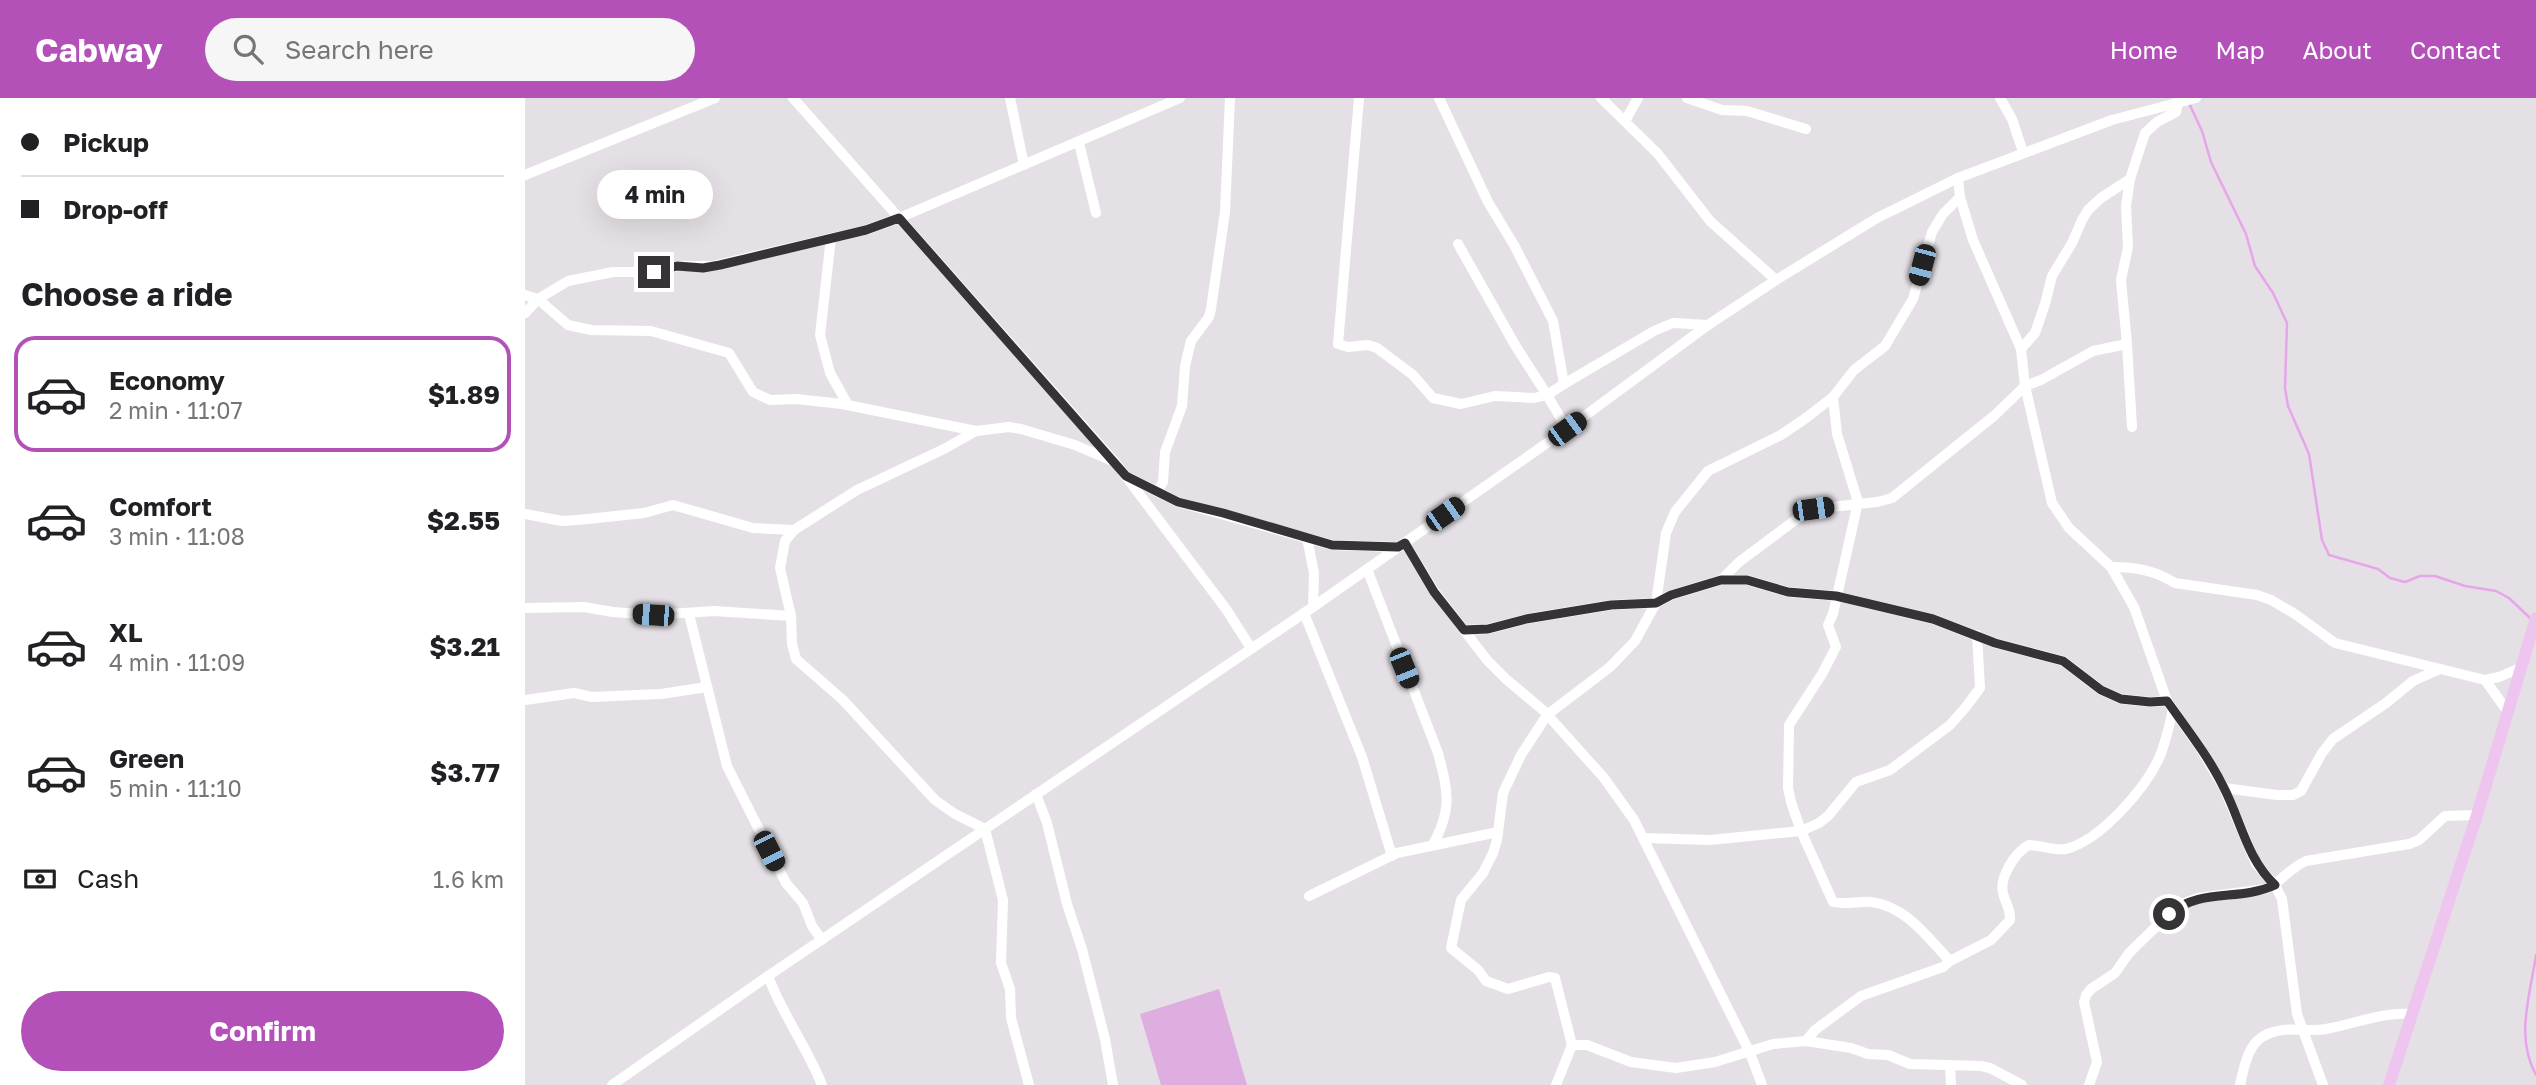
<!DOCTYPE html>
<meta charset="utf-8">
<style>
:root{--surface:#fff;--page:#f6f6f6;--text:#202124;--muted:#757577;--line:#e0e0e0;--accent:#b351b9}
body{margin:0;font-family:"Golos Text",sans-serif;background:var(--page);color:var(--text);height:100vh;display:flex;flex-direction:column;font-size:26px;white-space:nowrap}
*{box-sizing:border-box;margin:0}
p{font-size:23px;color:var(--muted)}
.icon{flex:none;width:38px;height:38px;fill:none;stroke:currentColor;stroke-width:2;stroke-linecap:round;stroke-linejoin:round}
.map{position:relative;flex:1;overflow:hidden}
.sheet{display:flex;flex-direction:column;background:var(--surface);width:525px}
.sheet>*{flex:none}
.banner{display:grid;align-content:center;height:154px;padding:0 21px;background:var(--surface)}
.end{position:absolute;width:32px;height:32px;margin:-16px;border:9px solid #353335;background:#fff;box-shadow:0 0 0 4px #fff}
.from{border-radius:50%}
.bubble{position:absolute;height:49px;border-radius:24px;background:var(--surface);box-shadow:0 7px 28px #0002;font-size:23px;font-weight:700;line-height:49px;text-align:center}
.car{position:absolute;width:21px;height:42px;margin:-21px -10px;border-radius:9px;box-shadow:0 0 5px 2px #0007;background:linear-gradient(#222 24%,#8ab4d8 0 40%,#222 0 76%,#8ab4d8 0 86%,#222 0)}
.banner b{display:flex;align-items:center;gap:24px;height:66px;font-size:26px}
.banner b+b{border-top:2px solid var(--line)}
.banner i{width:18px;height:18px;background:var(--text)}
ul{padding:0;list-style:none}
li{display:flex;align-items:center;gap:21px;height:116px;margin:0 14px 10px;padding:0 7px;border:4px solid transparent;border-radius:21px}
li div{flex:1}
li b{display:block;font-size:26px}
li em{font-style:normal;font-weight:700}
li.on{border-color:var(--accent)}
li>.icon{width:63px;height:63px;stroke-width:1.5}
h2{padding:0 21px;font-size:32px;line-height:84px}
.pay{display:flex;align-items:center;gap:18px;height:77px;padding:0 21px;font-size:26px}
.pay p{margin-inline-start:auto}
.primary-button{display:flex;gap:14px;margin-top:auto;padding:14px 21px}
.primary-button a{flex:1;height:80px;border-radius:42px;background:var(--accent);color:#fff;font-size:28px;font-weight:700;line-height:80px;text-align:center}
header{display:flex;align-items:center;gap:42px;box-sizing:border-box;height:98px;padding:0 35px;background:var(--accent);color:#fff}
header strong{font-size:33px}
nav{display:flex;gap:38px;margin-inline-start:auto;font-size:24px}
.search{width:490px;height:63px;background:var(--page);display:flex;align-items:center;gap:18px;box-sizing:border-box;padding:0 24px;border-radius:38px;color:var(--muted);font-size:26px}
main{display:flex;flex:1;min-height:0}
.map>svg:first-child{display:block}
.pitch{fill:#dfaee1}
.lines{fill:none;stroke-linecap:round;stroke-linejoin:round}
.stream{stroke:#e7a5ea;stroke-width:2.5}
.minor{stroke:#fff;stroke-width:10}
.major{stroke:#eec5ef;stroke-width:12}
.route{stroke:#353335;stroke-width:9}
</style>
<header>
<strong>Cabway</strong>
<div class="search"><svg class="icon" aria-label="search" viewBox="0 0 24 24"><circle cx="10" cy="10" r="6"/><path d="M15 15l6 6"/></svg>Search here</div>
<nav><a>Home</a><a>Map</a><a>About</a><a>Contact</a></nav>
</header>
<main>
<section class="sheet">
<div class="banner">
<b><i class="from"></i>Pickup</b>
<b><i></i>Drop-off</b>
</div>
<h2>Choose a ride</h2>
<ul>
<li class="on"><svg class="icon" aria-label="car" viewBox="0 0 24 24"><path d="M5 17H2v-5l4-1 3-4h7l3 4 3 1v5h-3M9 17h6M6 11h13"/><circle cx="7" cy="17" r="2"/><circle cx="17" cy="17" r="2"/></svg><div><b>Economy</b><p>2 min · 11:07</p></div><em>$1.89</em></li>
<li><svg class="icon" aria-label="car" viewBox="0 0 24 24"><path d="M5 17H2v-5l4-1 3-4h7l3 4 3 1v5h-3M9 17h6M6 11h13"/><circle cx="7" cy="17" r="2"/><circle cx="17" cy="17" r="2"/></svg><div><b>Comfort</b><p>3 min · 11:08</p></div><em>$2.55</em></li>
<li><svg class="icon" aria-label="car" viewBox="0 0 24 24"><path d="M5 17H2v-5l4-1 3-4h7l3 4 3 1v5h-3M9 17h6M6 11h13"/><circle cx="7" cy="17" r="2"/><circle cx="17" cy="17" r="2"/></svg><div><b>XL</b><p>4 min · 11:09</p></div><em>$3.21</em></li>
<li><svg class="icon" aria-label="car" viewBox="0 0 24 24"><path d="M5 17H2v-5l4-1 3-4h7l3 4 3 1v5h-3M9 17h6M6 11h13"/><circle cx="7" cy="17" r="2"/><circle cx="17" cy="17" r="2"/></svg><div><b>Green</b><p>5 min · 11:10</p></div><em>$3.77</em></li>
</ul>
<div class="pay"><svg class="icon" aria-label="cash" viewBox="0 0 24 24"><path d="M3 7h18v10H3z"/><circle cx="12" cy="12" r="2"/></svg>Cash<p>1.6 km</p></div>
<div class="primary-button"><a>Confirm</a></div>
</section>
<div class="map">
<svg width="2011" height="987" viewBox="0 0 2011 987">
<rect width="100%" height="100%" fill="#e5e0e5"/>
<polygon class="pitch" points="694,891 722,987 636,987 615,916"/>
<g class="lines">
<g class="stream">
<polyline points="1663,3 1677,33 1686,64 1721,136 1730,168 1748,195 1762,225 1760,290 1763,308 1784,356 1797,442 1804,457 1853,471 1865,480 1880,484 1895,478 1910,478 1940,488 1971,493 1984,500 2005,520"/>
<path d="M2011,857C2005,898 1990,939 2011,977"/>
</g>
<g class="minor">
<polyline points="268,0 590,364 701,511 726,550"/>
<polyline points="485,0 499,67"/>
<polyline points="834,0 813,246 823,249 843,247 852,250 888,277 908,300 936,306 970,298 1009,300 1022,297 990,247 933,146"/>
<polyline points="914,0 963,104 989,147 1028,223 1039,286 1022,297 1042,331"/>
<polyline points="1076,0 1133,56 1185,123 1251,182"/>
<polyline points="1162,0 1197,12 1222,13 1281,31"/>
<polyline points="1475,0 1487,21 1498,54"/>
<polyline points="1100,23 1113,0"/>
<polyline points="554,45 571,115"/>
<polyline points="0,77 190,0"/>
<polyline points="1433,80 1435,99 1448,142 1496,251 1500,288 1527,405 1544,430 1586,469 1609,509 1642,603 1674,648 1699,690 1731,766 1750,787 1757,801 1772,916 1798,987"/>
<polyline points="306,140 295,237 305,275 323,307"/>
<polyline points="0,197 13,201 43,227 66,232 126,233 204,255 228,294 245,302 271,301 317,306 451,333 484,329 496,331 550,347 585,362"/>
<polyline points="0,215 13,201 43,183 88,174 134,174 152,168 187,168 341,132 374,120 655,0"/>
<polyline points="1602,246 1607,329"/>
<polyline points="1496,251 1510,235 1520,206 1527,178 1547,145 1557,122 1563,112 1576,100 1605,81"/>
<polyline points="1039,286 1129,233 1148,225 1183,227"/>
<polyline points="451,333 419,351 332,392 269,432 260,443 255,470 266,518 267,546 271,561 318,602 410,702 430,716 460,731 478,802 476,865 485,891 486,920 504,987"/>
<polyline points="605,380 653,404 807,447 872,449"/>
<polyline points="632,394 638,384 640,354 657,308 660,268 666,243 684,219 686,211 700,114 705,0"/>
<polyline points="0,416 37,423 53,422 119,415 148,407 228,430 269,432"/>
<polyline points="782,440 789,475 788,509"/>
<polyline points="880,445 909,493 962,562 981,581 1019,613 1079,680 1109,722 1225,955 1237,987"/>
<path d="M1586,469C1610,469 1629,472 1650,485L1732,497L1746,502L1770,516L1810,545L1960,582L1974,579L1995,570"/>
<path d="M842,471L913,655C923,693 928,711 907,748"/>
<polyline points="1196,482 1214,464 1281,414 1288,411 1352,404 1367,400 1470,317 1500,288 1516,282 1568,253 1602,246 1596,182 1603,149 1601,108 1605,81 1620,35 1632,24 1651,14 1653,4"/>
<polyline points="0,510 59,509 88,514 128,517 189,513 266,518"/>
<polyline points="779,515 837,659 867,758"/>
<polyline points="164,516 202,668 261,785 278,805 287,828 297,842"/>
<polyline points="939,532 963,531 1001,521 1086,507 1131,505 1146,497 1196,482 1222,482 1263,494 1311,498 1408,521 1470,545 1538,563 1576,592 1596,601 1625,604 1642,603"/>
<polyline points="1960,582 1983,614"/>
<polyline points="0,602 49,595 67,599 136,596 182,589"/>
<polyline points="1699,690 1752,697 1768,697 1776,693 1797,655 1808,641 1861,605 1888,583 1915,571"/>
<polyline points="511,696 522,725 542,806 557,851 580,941 588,987"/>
<polyline points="1118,740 1185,742 1276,733 1294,725 1303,718 1331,684 1365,672 1425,627 1440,610 1455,590 1452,537"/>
<polyline points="784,798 872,755 973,734"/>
<path d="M1425,863L1466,842L1485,822C1486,811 1480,805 1478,795C1474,780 1490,754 1504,747C1515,747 1530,753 1541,751C1576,742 1621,690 1635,658C1641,643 1644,628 1648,612"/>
<path d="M243,878C257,916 282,949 297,987"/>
<path d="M1281,943L1290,932L1336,898L1418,869L1425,863C1402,839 1381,808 1346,804C1334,803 1320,807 1308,804L1276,733L1266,704L1263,690L1264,632V627L1297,576L1311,549L1303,527L1308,516L1333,404L1312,336L1308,299"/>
<polyline points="1047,947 1062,947 1106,964 1151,970 1190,964 1248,946 1281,943 1326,950 1343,956 1363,957 1385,966 1456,968 1465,970 1497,987"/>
<polyline points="1425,967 1426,987"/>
<polyline points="87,987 243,878 788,509 1042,331 1183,227 1251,182 1352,120 1433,80 1587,22 1671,0"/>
<polyline points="1031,987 1047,947 1030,880 1024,879 983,891 961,883 953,872 926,850 936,802 958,775 968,755 972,742 978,695 996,657 1022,617 1085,569 1110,543 1131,505 1141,435 1150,414 1183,373 1256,337 1281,320 1308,299 1329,272 1360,248 1388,201 1407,134 1418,116 1435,99"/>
<path d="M1564,987L1572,964L1559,904L1561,897L1566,891L1590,875L1604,855L1644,816L1659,805L1673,800L1740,791C1756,784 1765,770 1781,763L1884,746L1894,742L1920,718L1952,717"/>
<path d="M1715,987C1718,973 1722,952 1733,942C1739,937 1749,933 1758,932C1772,930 1785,934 1801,931C1830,926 1855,914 1886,916"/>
</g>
<polyline class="major" points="1864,987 1952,717 2011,520"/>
</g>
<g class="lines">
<path class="route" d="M129,174L152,168L178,170L195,167L341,132L374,120L601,378L653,404L698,415L807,447L873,449L880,445L909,494L939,532L963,531L1001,521L1086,507L1131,505L1146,497L1196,482H1222L1263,494L1311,498L1408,521L1470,545L1538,563L1576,592L1596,601L1625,604L1642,603C1662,631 1684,659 1699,690C1716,723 1722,761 1750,787C1713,804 1678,789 1644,816"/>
</g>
</svg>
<i class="end from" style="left:1644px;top:816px"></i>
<i class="end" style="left:129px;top:174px"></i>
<div class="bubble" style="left:72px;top:72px;width:116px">4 min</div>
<i class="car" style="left:1397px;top:167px;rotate:195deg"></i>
<i class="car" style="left:1042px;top:331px;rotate:54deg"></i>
<i class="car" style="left:1288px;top:411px;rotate:82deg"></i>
<i class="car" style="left:920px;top:416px;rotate:55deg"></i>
<i class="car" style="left:128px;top:517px;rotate:274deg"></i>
<i class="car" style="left:879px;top:570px;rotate:158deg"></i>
<i class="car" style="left:244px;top:753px;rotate:153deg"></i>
</div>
</main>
